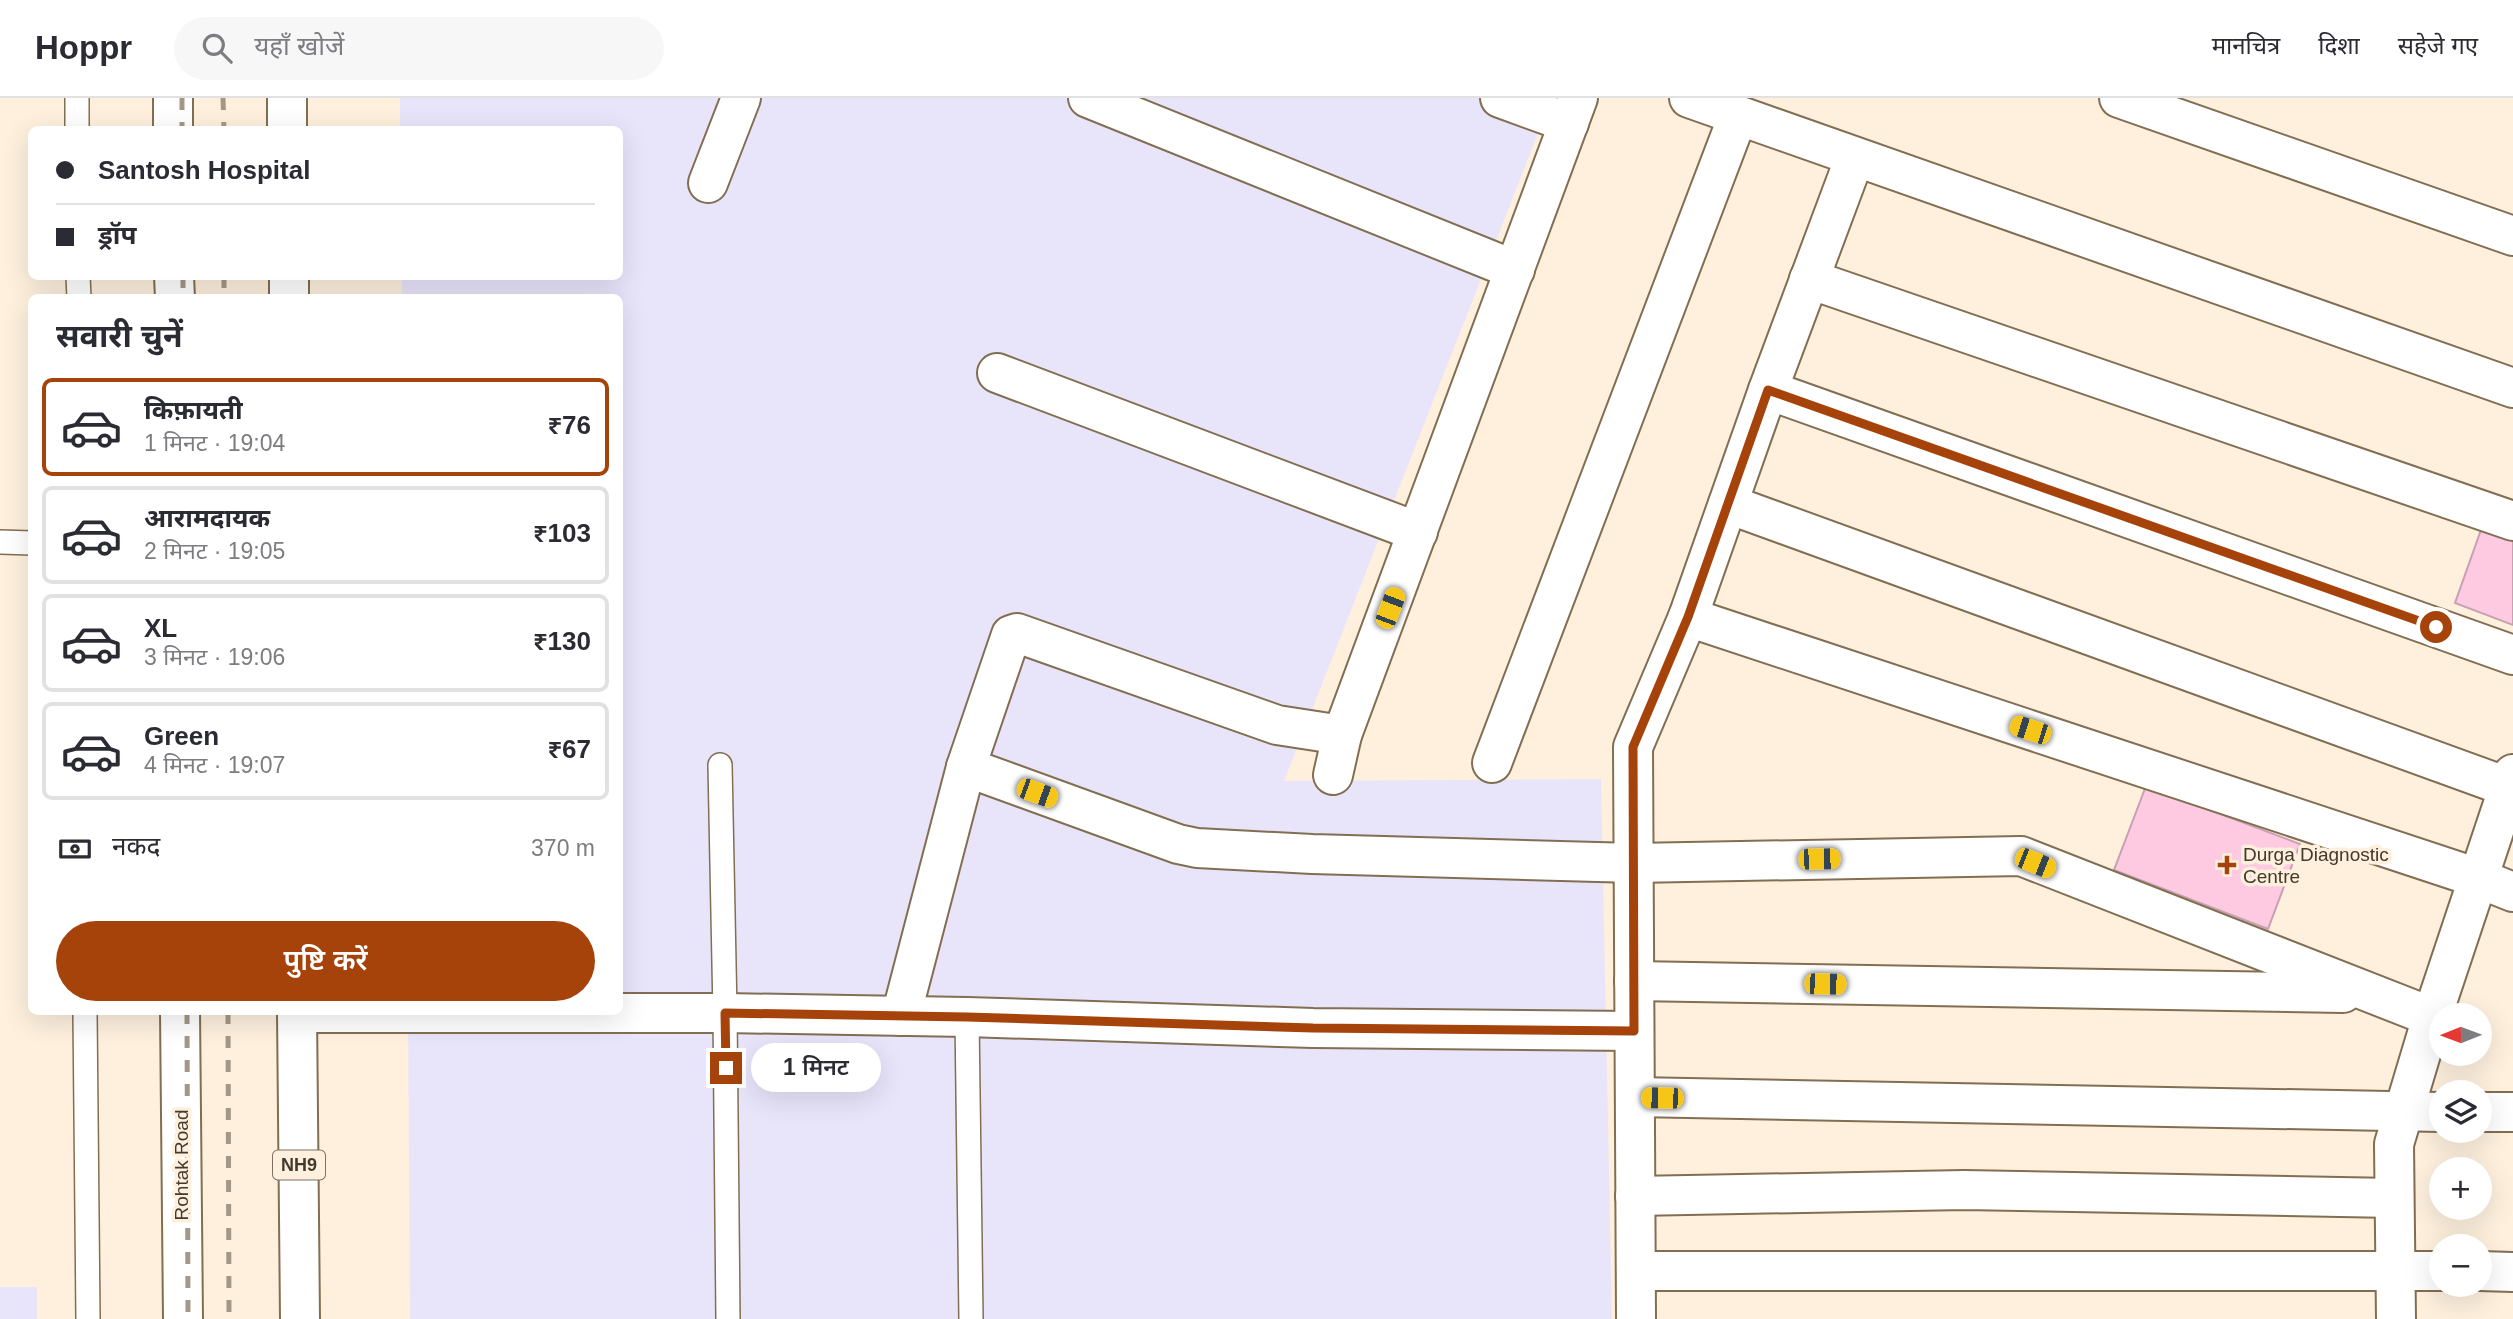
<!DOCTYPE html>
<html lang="hi">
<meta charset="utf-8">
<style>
:root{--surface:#fff;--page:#f7f7f7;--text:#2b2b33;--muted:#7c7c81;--line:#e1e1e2;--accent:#a6430a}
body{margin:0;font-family:Arial,"Noto Sans Devanagari",sans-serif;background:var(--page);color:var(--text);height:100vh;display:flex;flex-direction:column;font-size:26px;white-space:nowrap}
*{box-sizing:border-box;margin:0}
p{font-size:23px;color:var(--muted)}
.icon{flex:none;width:38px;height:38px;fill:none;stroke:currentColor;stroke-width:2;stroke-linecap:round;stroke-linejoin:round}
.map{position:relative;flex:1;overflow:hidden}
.sheet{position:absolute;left:28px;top:196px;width:595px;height:721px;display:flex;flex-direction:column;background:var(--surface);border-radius:10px;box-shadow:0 7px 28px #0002}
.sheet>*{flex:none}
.hud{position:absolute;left:28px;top:28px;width:595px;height:154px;border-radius:10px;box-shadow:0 7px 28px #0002;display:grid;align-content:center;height:154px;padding:0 28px;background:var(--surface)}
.needle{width:46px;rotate:269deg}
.tools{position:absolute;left:2429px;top:905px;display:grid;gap:14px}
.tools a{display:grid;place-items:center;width:63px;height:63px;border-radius:50%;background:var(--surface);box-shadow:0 7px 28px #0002;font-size:35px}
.end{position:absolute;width:32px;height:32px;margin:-16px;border:9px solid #a6430a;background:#fff;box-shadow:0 0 0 4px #fff}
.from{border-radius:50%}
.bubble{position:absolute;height:49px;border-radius:24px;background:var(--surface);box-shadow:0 7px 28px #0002;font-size:23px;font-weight:600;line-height:49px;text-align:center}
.car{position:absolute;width:21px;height:42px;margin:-21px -10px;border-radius:9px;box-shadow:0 0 5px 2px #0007;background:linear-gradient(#f5c518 24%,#345 0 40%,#f5c518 0 76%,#345 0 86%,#f5c518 0)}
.hud b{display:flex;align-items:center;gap:24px;height:66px;font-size:26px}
.hud b+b{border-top:2px solid var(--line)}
.hud i{width:18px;height:18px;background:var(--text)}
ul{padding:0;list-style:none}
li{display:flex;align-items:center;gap:21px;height:98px;margin:0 14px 10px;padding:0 14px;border:4px solid var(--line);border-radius:10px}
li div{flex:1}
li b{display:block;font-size:26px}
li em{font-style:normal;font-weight:600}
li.selected{border-color:var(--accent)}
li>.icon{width:63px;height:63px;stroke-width:1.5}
h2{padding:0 28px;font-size:32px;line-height:84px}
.pay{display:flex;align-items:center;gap:18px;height:77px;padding:0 28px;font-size:26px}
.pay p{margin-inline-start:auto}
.primary-button{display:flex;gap:14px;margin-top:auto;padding:14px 28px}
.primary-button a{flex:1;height:80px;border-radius:42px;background:var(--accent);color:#fff;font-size:28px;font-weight:600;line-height:80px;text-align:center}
header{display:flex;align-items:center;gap:42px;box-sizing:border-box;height:98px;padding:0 35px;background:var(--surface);border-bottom:2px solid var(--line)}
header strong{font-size:33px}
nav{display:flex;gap:38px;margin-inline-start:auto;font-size:24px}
.search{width:490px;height:63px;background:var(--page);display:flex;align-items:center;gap:18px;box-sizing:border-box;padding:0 24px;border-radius:38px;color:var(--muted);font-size:26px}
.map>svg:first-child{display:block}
.industrial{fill:#e8e5fb}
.building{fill:#fdcae1;stroke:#c6a1b2;stroke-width:2}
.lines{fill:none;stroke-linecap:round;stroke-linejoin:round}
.service-casing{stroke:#826e52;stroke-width:26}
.minor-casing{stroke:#826e52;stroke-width:42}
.trunk-casing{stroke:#826e52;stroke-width:42}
.service{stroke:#fff;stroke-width:23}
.minor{stroke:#fff;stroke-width:38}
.trunk{stroke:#fff;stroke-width:38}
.rail{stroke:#a39888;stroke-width:5;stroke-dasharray:12 12;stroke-linecap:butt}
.route{stroke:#a6430a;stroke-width:9}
.poi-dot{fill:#a6430a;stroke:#fef0dd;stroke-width:2.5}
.labels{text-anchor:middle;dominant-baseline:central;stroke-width:7;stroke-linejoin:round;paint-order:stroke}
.shield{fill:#fef0dd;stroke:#7a7162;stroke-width:2}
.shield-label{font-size:18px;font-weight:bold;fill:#423a2d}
.poi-label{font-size:19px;fill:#423a2d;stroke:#fef0dd;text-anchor:start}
.street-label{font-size:19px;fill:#423a2d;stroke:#fef0dd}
</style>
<header>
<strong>Hoppr</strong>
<div class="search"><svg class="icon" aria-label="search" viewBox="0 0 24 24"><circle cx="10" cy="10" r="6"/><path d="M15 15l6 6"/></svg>यहाँ खोजें</div>
<nav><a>मानचित्र</a><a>दिशा</a><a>सहेजे गए</a></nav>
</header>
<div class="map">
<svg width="2513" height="1221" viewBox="0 0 2513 1221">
<rect width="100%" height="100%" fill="#fef0dd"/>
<g class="industrial">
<polygon points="400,0 1552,0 1284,683 1601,681 1612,1221 410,1221 408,914 620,914 620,200 402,199 402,179 620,178 620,32 400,31"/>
<rect x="0" y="1189" width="37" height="32"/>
</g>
<g class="building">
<polygon points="2482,429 2513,440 2513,527 2455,505"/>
<polygon points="2146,688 2300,746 2268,831 2114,772"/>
</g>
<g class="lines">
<g class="service-casing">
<g id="service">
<polyline points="77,0 77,32"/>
<polyline points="78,178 79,200"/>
<polyline points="0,444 32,445"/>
<polyline points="720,667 725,915 728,1221"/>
<polyline points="85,914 88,1221"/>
<polyline points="967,919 971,1221"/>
</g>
</g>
<g class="minor-casing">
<g id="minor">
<polyline points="1088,0 1515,172"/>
<polyline points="1500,0 1569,25"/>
<polyline points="1689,0 2513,290"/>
<polyline points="2119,0 2513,138"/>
<polyline points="708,85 741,0"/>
<polyline points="1809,181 2513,423"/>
<polyline points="997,275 1418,434"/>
<polyline points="1768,292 2513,557"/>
<polyline points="1728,406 2513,691"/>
<polyline points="1688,519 2478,780 2513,794"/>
<polyline points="1492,665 1738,18"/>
<polyline points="966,669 1178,746 1197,750 1312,756 1634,765 2021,758 2432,919"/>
<polyline points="1333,677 1342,637 1578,0"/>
<polyline points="1634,883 2343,895"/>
<polyline points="297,915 725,915 967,919 1313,930 1634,933"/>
<polyline points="901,918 966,669 1011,537 1017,535 1277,627 1342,637"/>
<polyline points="1635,999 2441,1014"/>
<polyline points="2480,1014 2513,1014"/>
<polyline points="1635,1098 1964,1092 2394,1100"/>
<polyline points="1636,1173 2441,1173"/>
<polyline points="2480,1173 2513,1174"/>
<polyline points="1636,1221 1633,649 1688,519 1768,292 1855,59"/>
<polyline points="2396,1221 2394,1046 2432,919 2513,676"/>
</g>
</g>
<g class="trunk-casing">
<g id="trunk">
<polyline points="173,0 173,32"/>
<polyline points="287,0 287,32"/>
<polyline points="174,178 175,200"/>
<polyline points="289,178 289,200"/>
<polyline points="180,914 183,1221"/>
<polyline points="297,914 300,1221"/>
</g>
</g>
<use href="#service" class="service"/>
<use href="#minor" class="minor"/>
<use href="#trunk" class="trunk"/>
<g class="rail">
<polyline points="182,0 182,32"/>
<polyline points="223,0 224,32"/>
<polyline points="183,178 183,200"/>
<polyline points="224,178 224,200"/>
<polyline points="187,914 188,1221"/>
<polyline points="228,914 229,1221"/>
</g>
</g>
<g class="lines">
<polyline class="route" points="726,970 725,915 967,919 1313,930 1634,933 1633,649 1688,519 1768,292 2436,529"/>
</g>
<path class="poi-dot" d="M2223.5 756.5h7v7h7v7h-7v7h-7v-7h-7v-7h7z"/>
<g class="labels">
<rect class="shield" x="273" y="1052.5" width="52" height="29" rx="5"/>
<g class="shield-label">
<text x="299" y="1067">NH9</text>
</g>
<g class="poi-label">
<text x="2243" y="756">Durga Diagnostic<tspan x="2243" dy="22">Centre</tspan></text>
</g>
<g class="street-label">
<text transform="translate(181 1067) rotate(-90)">Rohtak Road</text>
</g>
</g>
</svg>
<div class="tools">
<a><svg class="needle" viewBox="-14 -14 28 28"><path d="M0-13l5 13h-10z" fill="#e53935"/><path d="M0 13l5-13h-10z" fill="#7c7c81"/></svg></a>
<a><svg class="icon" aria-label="layers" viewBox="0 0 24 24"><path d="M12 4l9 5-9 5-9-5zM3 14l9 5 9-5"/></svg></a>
<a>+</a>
<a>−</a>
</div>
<i class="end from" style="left:2436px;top:529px"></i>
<i class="end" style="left:726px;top:970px"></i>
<div class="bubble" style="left:751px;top:945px;width:130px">1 मिनट</div>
<i class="car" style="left:1390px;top:510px;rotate:21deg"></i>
<i class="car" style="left:2030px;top:632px;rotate:288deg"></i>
<i class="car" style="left:1037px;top:695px;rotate:110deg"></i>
<i class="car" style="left:1819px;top:761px;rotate:89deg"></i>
<i class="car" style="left:2035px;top:765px;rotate:112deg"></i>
<i class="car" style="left:1825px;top:886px;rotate:91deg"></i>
<i class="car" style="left:1662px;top:1000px;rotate:271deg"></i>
<div class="hud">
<b><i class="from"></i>Santosh Hospital</b>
<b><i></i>ड्रॉप</b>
</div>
<section class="sheet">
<h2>सवारी चुनें</h2>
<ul>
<li class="selected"><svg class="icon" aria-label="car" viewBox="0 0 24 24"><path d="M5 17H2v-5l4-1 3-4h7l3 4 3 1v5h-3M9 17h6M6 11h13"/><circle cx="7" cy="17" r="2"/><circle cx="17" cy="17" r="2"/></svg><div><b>किफ़ायती</b><p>1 मिनट · 19:04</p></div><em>₹76</em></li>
<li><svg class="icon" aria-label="car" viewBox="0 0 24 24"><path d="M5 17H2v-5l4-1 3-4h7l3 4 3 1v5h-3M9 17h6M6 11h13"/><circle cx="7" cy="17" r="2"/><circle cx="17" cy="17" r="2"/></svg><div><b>आरामदायक</b><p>2 मिनट · 19:05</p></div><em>₹103</em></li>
<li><svg class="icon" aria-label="car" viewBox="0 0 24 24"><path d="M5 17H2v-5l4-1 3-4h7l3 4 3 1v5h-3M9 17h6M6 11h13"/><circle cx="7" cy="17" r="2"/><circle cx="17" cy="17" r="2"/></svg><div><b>XL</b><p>3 मिनट · 19:06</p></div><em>₹130</em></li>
<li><svg class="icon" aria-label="car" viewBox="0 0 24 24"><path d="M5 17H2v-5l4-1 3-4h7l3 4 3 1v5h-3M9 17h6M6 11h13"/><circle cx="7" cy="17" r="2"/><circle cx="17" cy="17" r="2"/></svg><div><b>Green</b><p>4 मिनट · 19:07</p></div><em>₹67</em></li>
</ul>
<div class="pay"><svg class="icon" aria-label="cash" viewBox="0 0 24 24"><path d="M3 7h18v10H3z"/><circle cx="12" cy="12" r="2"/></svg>नकद<p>370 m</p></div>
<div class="primary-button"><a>पुष्टि करें</a></div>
</section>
</div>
